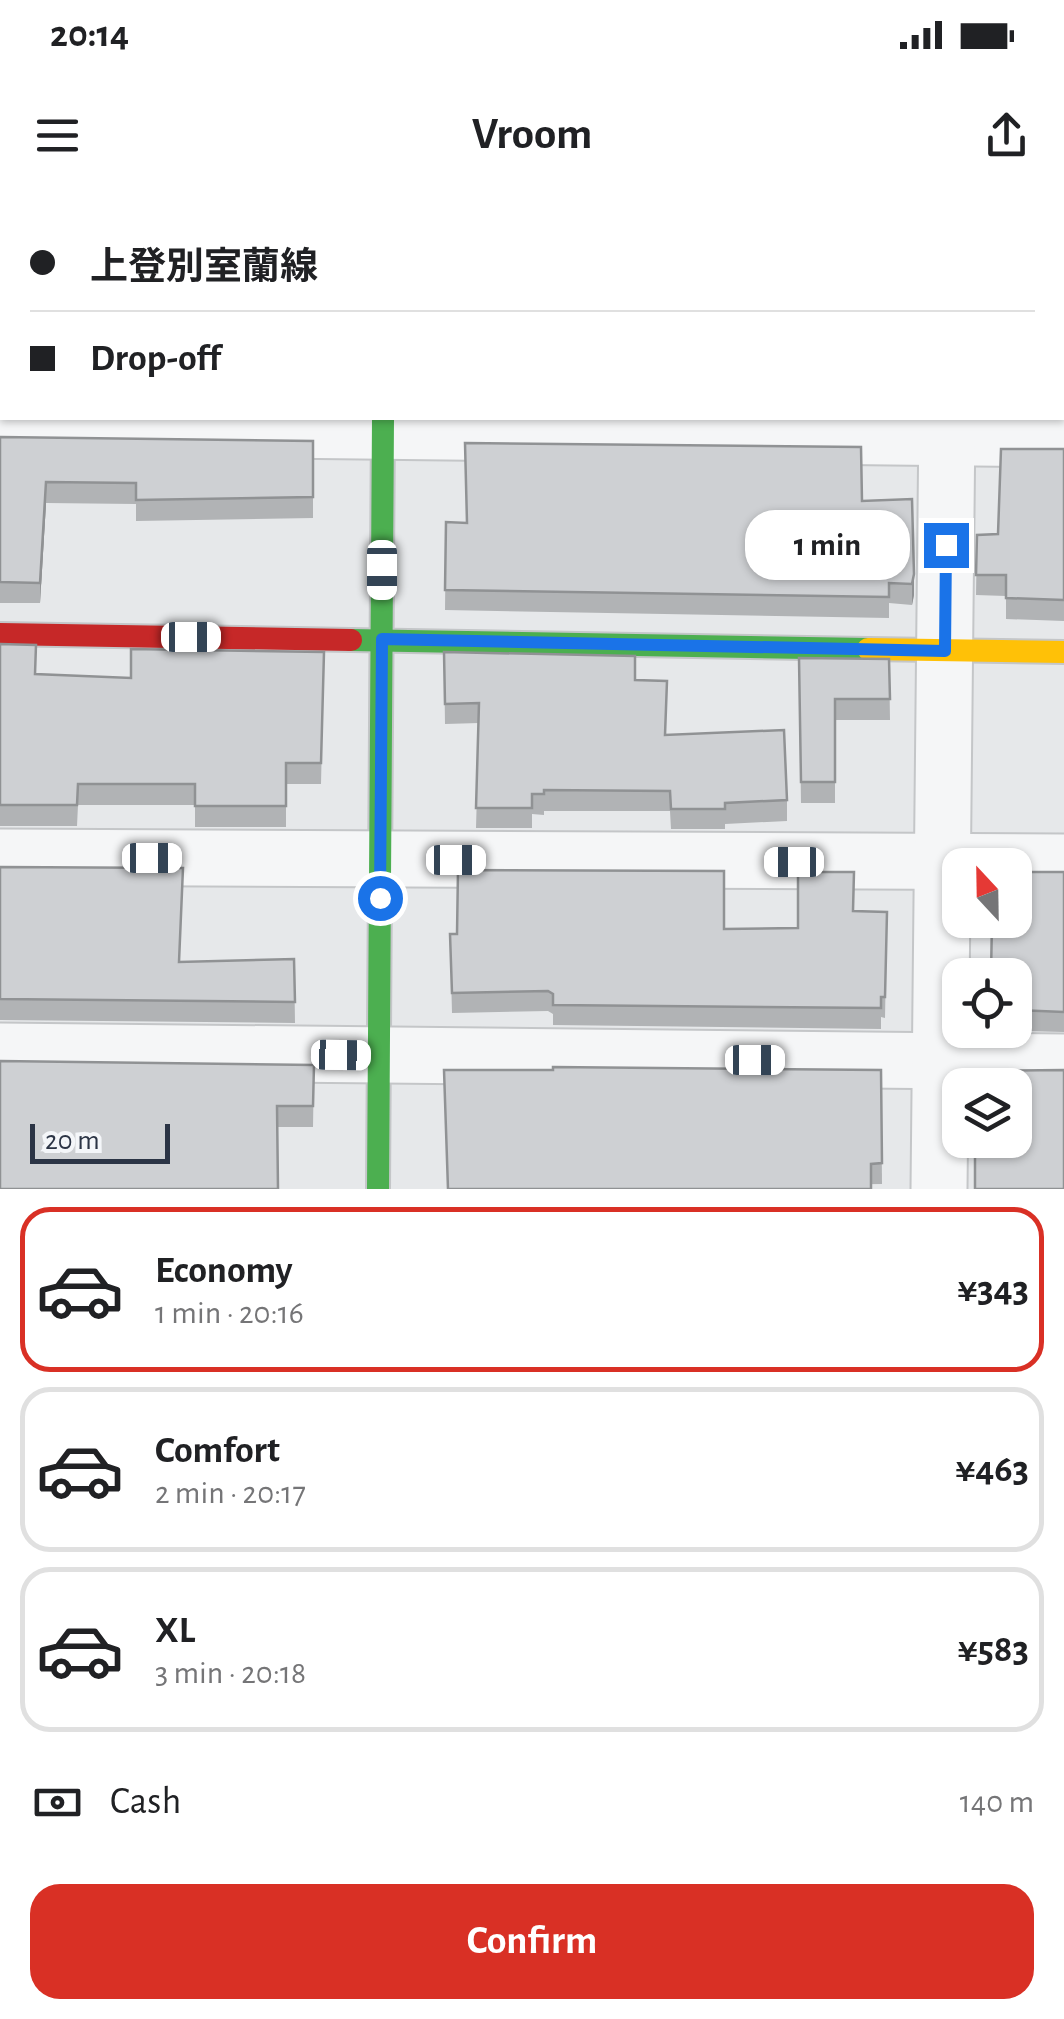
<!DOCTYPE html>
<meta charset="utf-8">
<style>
:root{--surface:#fff;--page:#f2f2f2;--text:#202124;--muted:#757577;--line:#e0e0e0;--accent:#d93025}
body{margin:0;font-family:"Alegreya Sans","Noto Sans JP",sans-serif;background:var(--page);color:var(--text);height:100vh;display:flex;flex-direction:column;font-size:38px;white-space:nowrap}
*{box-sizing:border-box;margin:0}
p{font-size:32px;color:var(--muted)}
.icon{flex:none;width:55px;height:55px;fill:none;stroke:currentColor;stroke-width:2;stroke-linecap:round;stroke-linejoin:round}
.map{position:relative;height:989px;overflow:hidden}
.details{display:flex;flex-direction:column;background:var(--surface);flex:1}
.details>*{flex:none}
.hud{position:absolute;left:0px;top:0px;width:1065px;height:220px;box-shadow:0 2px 8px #0004;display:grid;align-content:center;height:220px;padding:0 30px;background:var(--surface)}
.needle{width:65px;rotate:338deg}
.fabs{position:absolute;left:942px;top:648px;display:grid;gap:20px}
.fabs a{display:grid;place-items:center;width:90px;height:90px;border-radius:20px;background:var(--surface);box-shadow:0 2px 8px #0004;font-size:50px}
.scale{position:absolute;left:30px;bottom:25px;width:140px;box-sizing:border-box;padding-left:10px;border:5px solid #2b3445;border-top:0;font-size:28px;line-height:35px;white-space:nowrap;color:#2b3445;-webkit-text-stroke:8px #f4f6f9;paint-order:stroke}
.end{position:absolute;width:45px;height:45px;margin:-22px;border:12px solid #1a73e8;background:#fff;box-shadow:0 0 0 5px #fff}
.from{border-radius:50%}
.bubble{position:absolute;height:70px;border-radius:30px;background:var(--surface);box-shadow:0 2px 8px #0004;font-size:32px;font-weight:700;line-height:70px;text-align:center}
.car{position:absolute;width:30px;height:60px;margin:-30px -15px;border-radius:12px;box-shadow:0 0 8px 2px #0007;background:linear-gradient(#fff 24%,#345 0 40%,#fff 0 76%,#345 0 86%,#fff 0)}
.hud b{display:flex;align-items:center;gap:35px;height:95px;font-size:38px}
.hud b+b{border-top:2px solid var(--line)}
.hud i{width:25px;height:25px;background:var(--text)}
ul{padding:18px 0 0;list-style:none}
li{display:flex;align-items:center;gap:30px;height:165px;margin:0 20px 15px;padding:0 10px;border:5px solid var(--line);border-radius:30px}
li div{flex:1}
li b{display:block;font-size:38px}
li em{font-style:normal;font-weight:700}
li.on{border-color:var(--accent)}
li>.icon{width:90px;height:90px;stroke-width:1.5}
.pay{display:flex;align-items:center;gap:25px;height:110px;padding:0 30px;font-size:38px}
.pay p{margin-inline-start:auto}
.primary-button{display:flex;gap:20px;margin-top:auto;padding:20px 30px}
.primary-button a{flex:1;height:115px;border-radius:30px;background:var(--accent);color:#fff;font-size:40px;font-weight:700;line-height:115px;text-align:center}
.status{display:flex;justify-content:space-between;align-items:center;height:70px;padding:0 50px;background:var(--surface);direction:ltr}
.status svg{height:28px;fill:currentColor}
header{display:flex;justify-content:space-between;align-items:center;height:130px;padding:0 30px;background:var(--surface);font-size:45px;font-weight:700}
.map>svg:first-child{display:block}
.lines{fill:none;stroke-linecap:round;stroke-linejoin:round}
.street-casing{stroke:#c4c6c8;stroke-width:59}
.fast-casing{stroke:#c4c6c8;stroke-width:26}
.slow-casing{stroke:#c4c6c8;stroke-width:26}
.jam-casing{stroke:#c4c6c8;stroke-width:26}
.street{stroke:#f5f6f7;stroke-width:55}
.fast{stroke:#4caf50;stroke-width:22}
.slow{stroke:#ffc107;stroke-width:22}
.jam{stroke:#c62828;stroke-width:22}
.wall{fill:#b1b3b5}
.shaded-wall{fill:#909294}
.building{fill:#ced0d3;stroke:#909294;stroke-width:2.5}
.route{stroke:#1a73e8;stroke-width:12}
</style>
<div class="status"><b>20:14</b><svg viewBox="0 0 49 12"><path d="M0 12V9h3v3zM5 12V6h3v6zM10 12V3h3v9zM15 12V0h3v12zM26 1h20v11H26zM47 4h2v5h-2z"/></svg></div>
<header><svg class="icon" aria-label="menu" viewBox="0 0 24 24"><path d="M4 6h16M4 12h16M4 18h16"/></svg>Vroom<svg class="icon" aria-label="share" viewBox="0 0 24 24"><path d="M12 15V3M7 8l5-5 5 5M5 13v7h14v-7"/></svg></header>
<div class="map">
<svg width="1064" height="989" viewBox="0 0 1064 989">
<rect width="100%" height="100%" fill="#e6e8ea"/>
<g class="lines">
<g class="street-casing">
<g id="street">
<polyline points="949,2 949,0"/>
<polyline points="0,27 2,27"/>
<polyline points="1062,36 1064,36"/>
<polyline points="0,227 1064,239"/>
<polyline points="0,657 1064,662"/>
<polyline points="0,851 1064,862"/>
<polyline points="939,989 947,218"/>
</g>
</g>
<g class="fast-casing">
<g id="fast">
<polyline points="351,440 868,449"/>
<polyline points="378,989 383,218"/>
</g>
</g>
<g class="slow-casing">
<g id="slow">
<polyline points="383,0 383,2"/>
<polyline points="868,449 1064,452"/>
</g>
</g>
<g class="jam-casing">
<polyline id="jam" points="0,434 351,440"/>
</g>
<use href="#street" class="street"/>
<use href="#fast" class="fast"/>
<use href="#slow" class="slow"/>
<use href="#jam" class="jam"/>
</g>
<g class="wall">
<polygon points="17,0 31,0 31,2 20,2"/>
<rect x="99" y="0" width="203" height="2"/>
<rect x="0" y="37" width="2" height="159"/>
<polygon points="0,237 313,241 313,318 136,321 136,304 46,303 40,403 0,403"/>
<polygon points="1064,249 1064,421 1006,419 1006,396 976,395 977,335 998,334"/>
<polygon points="912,299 914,395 912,405 889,403 889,418 445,410 446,322 466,323"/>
<polygon points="0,444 35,474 131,478 324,452 321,584 286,584 286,627 195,627 195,605 78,605 77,626 0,626"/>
<polygon points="444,452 635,480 667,501 665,535 787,600 787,621 725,624 725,629 671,629 670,611 544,611 544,615 532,614 532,628 476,628 479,523 445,524"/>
<polygon points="799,458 889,459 890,520 835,520 835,603 801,603"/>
<polygon points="0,667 180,762 294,759 295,823 0,820"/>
<polygon points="1064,672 1064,832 991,830 1015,830 1015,775"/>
<polygon points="854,711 887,712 885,818 881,817 881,829 553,825 553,814 548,811 452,813 450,734 798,728"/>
<polygon points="314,865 313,927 278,927 0,989"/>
<polygon points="881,870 882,984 447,989"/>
</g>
<g class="shaded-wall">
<rect x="1035" y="0" width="26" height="2"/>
<polygon points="46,282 46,303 40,403 40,383"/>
<polygon points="914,374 914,395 912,405 912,384"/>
</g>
<g class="building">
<rect x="99" y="0" width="180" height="2"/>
<rect x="445" y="0" width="314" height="2"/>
<polygon points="1012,0 1035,0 1035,2 1011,2"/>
<rect x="0" y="37" width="2" height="138"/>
<rect x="1062" y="46" width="2" height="141"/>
<polygon points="0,237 313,241 313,297 136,300 136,283 46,282 40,383 0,382"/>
<polygon points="465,243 861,247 862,301 912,299 914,374 912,384 889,383 889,397 445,390 446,322 467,323"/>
<polygon points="1001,249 1064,249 1064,400 1006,398 1006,375 976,375 977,335 998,334"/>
<polygon points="0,444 36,445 35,474 131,478 131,449 324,452 321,563 286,563 286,606 195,606 195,584 78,584 77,605 0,605"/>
<polygon points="444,452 635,456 635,480 667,481 665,535 784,530 787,600 725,603 725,609 671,609 670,591 544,590 544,594 532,594 532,608 476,608 479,503 445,504"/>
<polygon points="799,458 889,459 890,499 835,499 835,582 801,582"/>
<polygon points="0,667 183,668 179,762 294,759 295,802 0,799"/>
<polygon points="458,670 724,671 724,729 798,728 798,672 854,672 853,711 887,712 885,797 881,797 881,808 553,805 553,794 548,791 452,793 450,734 457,734"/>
<polygon points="1015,672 1064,672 1064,812 1015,810 1015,775 991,775 992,720 1015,720"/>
<polygon points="0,861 314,865 313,906 277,906 278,989 0,989"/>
<polygon points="553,867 881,870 882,963 871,964 871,989 448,989 444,870 553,870"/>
<polygon points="1064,870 1064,989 975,989 975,944 981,944 981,940 1015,940 1015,885 980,885 980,871"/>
</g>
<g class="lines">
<polyline class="route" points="380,698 382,439 945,451 946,345"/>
</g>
</svg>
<div class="fabs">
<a><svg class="needle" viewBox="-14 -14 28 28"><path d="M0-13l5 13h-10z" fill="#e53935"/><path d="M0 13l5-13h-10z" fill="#757577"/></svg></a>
<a><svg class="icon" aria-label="locate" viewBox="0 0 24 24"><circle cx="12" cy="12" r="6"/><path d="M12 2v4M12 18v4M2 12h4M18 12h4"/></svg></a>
<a><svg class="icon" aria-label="layers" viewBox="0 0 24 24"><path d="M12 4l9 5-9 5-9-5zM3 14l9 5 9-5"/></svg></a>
</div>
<div class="scale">20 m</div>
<i class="end from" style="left:380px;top:698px"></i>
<i class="end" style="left:946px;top:345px"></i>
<div class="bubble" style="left:745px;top:310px;width:165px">1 min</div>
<i class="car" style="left:382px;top:370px;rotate:180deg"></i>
<i class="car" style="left:191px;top:437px;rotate:90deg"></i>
<i class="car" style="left:152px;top:658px;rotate:90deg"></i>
<i class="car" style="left:456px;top:660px;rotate:90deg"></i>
<i class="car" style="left:794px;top:662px;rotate:270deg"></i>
<i class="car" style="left:341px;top:855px;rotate:91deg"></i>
<i class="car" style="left:755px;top:860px;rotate:90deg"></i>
<div class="hud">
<b><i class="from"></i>上登別室蘭線</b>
<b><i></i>Drop-off</b>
</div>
</div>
<section class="details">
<ul>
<li class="on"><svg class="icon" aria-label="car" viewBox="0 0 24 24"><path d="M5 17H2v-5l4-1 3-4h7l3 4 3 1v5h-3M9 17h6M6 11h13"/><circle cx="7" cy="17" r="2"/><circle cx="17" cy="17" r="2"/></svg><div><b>Economy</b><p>1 min · 20:16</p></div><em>¥343</em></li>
<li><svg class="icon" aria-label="car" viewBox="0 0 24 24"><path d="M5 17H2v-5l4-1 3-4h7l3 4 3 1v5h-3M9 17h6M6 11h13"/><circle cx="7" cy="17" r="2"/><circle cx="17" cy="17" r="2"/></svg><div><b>Comfort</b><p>2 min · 20:17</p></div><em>¥463</em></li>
<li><svg class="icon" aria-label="car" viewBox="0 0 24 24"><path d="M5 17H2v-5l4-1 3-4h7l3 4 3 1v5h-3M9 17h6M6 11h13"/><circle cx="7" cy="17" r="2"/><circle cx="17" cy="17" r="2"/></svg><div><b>XL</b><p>3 min · 20:18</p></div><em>¥583</em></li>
</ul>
<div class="pay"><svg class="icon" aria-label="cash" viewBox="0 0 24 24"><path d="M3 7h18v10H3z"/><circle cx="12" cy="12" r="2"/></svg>Cash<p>140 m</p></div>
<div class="primary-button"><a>Confirm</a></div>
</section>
